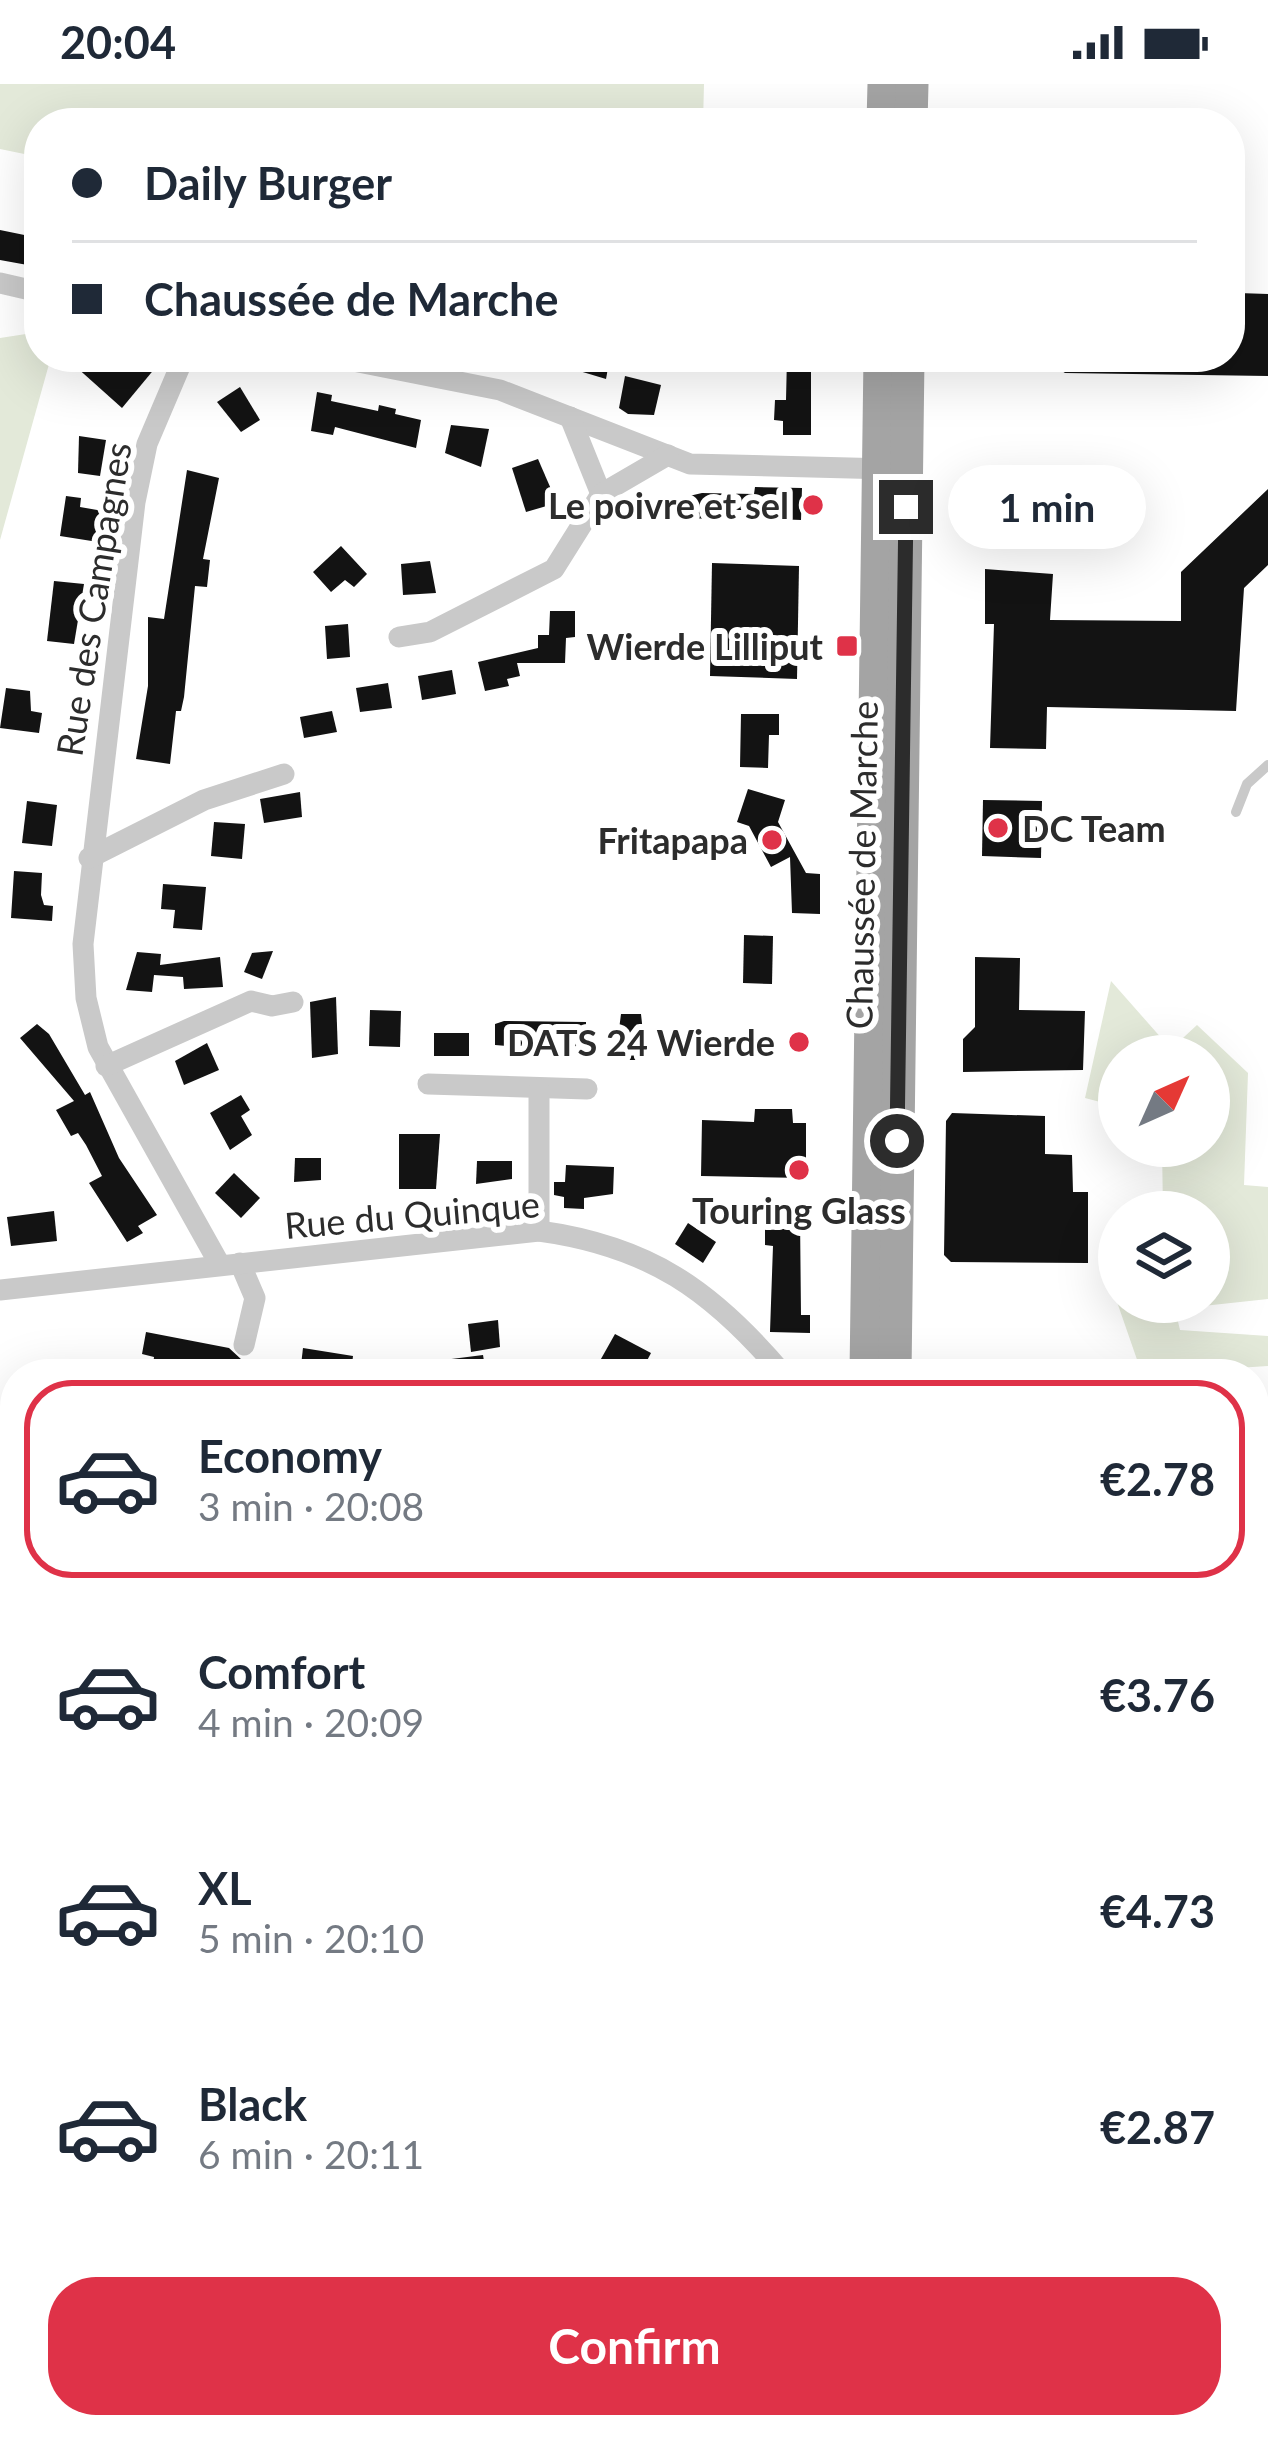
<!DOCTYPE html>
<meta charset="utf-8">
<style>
:root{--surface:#fff;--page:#f2f2f3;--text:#1f2937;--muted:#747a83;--line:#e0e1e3;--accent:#df3248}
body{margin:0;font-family:Lato,sans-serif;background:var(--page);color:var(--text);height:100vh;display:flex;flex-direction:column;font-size:45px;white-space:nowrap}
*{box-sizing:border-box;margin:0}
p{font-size:39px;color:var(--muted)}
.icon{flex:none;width:66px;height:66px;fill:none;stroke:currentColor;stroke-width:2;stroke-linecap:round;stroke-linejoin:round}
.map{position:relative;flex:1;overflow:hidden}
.drawer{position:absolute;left:0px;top:1275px;width:1269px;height:1080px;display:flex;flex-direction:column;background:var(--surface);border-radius:48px 48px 0 0;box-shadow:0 12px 48px #0002}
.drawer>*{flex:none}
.banner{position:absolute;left:24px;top:24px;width:1221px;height:264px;border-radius:48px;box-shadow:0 12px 48px #0002;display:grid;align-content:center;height:264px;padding:0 48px;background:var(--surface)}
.needle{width:78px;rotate:45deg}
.buttons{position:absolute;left:1098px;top:951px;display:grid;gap:24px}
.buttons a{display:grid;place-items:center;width:132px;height:132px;border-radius:50%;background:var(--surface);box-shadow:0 12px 48px #0002;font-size:60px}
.end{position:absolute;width:54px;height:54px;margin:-27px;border:15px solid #2c2c2c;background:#fff;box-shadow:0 0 0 6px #fff}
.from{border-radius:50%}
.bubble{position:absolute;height:84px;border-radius:42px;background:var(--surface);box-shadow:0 12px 48px #0002;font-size:39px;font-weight:700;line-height:84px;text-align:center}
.banner b{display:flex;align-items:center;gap:42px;height:114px;font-size:45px}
.banner b+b{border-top:3px solid var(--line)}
.banner i{width:30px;height:30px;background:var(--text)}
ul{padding:21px 0 0;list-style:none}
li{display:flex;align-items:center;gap:36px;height:198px;margin:0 24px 18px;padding:0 24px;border:6px solid transparent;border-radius:48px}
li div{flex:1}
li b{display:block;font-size:45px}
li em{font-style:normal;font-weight:700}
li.active{border-color:var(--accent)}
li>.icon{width:108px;height:108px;stroke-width:1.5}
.action{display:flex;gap:24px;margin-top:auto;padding:24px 48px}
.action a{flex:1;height:138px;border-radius:48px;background:var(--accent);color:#fff;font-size:48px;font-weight:700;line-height:138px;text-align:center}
.status{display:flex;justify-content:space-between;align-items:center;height:84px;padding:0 60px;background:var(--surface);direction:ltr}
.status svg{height:33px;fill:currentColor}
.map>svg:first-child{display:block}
.green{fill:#e3e9d9}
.building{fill:#131313}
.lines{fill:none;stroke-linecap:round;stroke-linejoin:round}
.service{stroke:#c9c9c9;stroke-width:10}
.minor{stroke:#c9c9c9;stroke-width:21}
.primary{stroke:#a4a4a4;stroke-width:33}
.route{stroke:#2c2c2c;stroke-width:15}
.poi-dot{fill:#df3248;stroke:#fff;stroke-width:4.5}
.labels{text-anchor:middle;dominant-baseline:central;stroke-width:12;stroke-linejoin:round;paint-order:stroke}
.poi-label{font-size:36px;font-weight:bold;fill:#2c2c2c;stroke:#fff;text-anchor:end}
.street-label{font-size:36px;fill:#2c2c2c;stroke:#fff}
</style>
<div class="status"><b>20:04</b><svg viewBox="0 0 49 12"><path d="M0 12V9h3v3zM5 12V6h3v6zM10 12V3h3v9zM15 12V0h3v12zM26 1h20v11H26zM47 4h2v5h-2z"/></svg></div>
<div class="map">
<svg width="1268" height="2355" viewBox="0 0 1268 2355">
<rect width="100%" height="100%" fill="#fff"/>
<g class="green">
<polygon points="0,0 704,0 703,39 39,39 39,73 0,65"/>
<polygon points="39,248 39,273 51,273 0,456 0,254"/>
<polygon points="1111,897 1171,965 1197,941 1248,989 1244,1101 1268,1103 1268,1215 1175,1225 1180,1246 1268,1252 1268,1282 1142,1290 1108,1192 1119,1192 1119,1218 1209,1218 1209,1128 1163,1128 1162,1062 1209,1062 1209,972 1119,972 1119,1023 1085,1014"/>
<polygon points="15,1380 15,2139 0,2160 0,1381"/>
</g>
<g class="building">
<polygon points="0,146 39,154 33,182 0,176"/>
<polygon points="1238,209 1268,210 1268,292 1065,289 1041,273 1230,273 1230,226 1239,227"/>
<polygon points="65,273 145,273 156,283 122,324"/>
<polygon points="579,273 610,273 606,295 576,286"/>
<polygon points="787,273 811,273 811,351 783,351 783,337 774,336 775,316 786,316"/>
<polygon points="625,292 661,301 654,331 628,330 619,324"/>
<polygon points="240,303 260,336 241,348 217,318"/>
<polygon points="317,308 332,311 331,317 378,327 379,321 396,325 395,330 421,336 416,364 335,343 333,351 311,347"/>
<polygon points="451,341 489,345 481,383 445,369"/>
<polygon points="79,352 106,356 100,392 78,389"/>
<polygon points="538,375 557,419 526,428 512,384"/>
<polygon points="187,386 219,394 203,475 210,476 207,503 195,502 184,613 181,627 176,627 170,680 136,675 148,602 148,533 164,535"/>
<polygon points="755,403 802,404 801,436 753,434 754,426 721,426 721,437 671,431 672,416 702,409 754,410"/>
<polygon points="1268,405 1268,481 1244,504 1236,627 1047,623 1046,665 990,664 994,540 985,540 985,485 1053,490 1050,536 1181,537 1181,488"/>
<polygon points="66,412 81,414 80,423 103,427 98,458 60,452"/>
<polygon points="341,462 367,490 354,503 345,496 331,508 313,488"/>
<polygon points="430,477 436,509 403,511 401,480"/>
<polygon points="712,479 799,482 797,595 710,592"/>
<polygon points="54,497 84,500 74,560 47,557"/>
<polygon points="550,527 575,527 575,553 566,554 565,579 517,579 520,592 507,595 509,602 485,607 478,578 538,564 538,551 549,551"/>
<polygon points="348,540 350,573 327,575 325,542"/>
<polygon points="452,586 456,610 422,616 418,592"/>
<polygon points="388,599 392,624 360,628 356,604"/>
<polygon points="6,604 30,607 31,627 42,629 39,649 0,644"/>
<polygon points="332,627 337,648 304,654 300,633"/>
<polygon points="741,630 779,630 779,651 769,651 768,684 740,683"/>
<polygon points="748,705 785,716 778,738 806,789 820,790 820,830 792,829 790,773 771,783 749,742 737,738"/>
<polygon points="300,708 302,733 264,739 260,715"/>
<polygon points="983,716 1042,717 1041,774 982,772"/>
<polygon points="27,717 57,721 52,762 22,759"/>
<polygon points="214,738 245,740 242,775 211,772"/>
<polygon points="14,787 42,789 41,811 44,821 53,822 52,837 11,834"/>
<polygon points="163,800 206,803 202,846 173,844 175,826 161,825"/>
<polygon points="744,851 773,852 772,900 743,899"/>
<polygon points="273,867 262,895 244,888 252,869"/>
<polygon points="137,868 161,870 160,881 220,873 223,903 184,905 183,893 154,891 152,908 126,906"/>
<polygon points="975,873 1020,874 1019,926 1085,927 1083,986 963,988 963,955 975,943"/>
<polygon points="336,913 338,970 312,974 310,918"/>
<polygon points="370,926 401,927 400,963 369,962"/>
<polygon points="621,930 641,930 646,976 625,976 625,962 617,961"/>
<polygon points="504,937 586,938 586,970 570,970 570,962 560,959 530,957 530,972 517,972 507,962 495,961 495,940"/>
<polygon points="37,940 49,950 85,1011 90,1008 119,1074 157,1131 138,1142 143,1149 127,1158 89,1099 102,1092 86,1061 78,1049 71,1052 56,1026 74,1017 20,954"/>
<rect x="434" y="949" width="35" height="23"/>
<polygon points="207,959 219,986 184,1001 175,977"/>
<polygon points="241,1011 250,1026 241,1032 252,1051 230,1066 210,1029"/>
<polygon points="755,1025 792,1025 793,1039 806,1039 806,1094 701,1092 702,1036 754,1038"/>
<polygon points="952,1029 1045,1032 1045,1070 1072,1071 1073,1108 1088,1108 1088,1179 951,1178 944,1171 946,1037"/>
<polygon points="399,1050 440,1050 436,1105 399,1105"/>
<polygon points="295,1074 321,1074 321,1096 294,1098"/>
<polygon points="477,1077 512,1077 512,1095 476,1100"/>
<polygon points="566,1081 614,1083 613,1110 584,1114 584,1125 564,1124 564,1113 554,1111 554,1098 565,1098"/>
<polygon points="234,1089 260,1114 241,1134 215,1109"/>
<polygon points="54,1127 57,1157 11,1162 7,1133"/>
<polygon points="800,1132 801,1231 810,1231 810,1249 770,1248 773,1162 765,1161 765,1133"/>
<polygon points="688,1139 716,1158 703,1179 675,1160"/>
<polygon points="498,1236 500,1263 471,1268 468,1240"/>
<polygon points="146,1248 229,1264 242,1276 239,1290 181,1284 180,1290 152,1290 154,1273 142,1270"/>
<polygon points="615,1250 651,1269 640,1290 611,1290 597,1282"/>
<polygon points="303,1264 353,1272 351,1290 300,1290"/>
<polygon points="483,1271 486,1290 413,1290 412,1280"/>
<polygon points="532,2340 594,2340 591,2355 560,2355 531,2346"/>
<polygon points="1049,2340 1072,2340 1097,2355 1040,2355"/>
<polygon points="1214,2340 1267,2340 1259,2355 1242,2355"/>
</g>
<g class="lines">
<polyline class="service" points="1236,728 1247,700 1268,681"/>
<g class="minor">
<polyline points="0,199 39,208"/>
<polyline points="184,273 147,360 135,418 83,860 86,914 98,963 220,1181"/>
<polyline points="333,273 500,306 690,380 889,385"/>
<polyline points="570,333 601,410"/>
<polyline points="399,553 430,548 554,485 601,410 668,371"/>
<polyline points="89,774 204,716 284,690"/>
<polyline points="106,982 251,917 272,922 293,918"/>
<polyline points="428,1000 587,1005"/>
<polyline points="539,1147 539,1005"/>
<polyline points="240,1179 255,1214 244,1261"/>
<path d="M0,1206L539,1147C649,1162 712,1206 783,1290"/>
<polyline points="1254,1620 1268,1625"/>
<polyline points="1148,2340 1174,2355"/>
<polyline points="331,2355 340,2340"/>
<polyline points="652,2355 654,2340"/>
</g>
<g class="primary">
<polyline points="883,39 884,0"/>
<polyline points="911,39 912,0"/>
<polyline points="866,1290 880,273"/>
<polyline points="895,1290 908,273"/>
<polyline points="888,2340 888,2355"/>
<polyline points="857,2355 857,2340"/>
</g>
</g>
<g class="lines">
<polyline class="route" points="897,1057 906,423"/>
</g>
<g class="poi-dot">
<circle cx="813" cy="421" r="12"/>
<rect x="835" y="550" width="24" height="24" rx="6"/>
<circle cx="998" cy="744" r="12"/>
<circle cx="772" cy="756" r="12"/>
<circle cx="799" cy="958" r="12"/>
<circle cx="799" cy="1086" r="12"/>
</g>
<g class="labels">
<g class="poi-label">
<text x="789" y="421">Le poivre et sel</text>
<text x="823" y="562">Wierde Lilliput</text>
<text x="1022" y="744" text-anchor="start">DC Team</text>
<text x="748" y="756">Fritapapa</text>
<text x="775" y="958">DATS 24 Wierde</text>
<text x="799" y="1126" text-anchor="middle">Touring Glass</text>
</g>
<g class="street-label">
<text transform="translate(93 515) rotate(-81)">Rue des Campagnes</text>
<text transform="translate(861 781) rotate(-89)">Chaussée de Marche</text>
<text transform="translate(412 1130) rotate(-5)">Rue du Quinque</text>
</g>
</g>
</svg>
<div class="buttons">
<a><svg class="needle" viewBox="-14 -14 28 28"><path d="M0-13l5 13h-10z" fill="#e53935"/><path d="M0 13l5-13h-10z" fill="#747a83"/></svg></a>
<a><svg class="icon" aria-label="layers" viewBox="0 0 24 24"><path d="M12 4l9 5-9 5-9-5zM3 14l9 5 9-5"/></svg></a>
</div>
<i class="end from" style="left:897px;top:1057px"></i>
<i class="end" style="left:906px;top:423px"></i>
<div class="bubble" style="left:948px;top:381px;width:198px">1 min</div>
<div class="banner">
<b><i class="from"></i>Daily Burger</b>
<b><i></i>Chaussée de Marche</b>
</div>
<section class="drawer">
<ul>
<li class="active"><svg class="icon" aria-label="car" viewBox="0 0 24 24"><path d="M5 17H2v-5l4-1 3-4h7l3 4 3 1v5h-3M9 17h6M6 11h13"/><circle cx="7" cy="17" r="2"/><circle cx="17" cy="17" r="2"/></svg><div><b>Economy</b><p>3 min · 20:08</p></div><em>€2.78</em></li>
<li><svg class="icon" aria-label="car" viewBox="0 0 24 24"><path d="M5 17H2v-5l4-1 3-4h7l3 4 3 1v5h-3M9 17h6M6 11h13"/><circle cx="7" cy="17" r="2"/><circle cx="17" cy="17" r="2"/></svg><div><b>Comfort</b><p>4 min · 20:09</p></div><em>€3.76</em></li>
<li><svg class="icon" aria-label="car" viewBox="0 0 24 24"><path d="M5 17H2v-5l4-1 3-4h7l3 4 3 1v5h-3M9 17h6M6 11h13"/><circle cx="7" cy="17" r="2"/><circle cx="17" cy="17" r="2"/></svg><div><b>XL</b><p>5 min · 20:10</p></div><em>€4.73</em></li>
<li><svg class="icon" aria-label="car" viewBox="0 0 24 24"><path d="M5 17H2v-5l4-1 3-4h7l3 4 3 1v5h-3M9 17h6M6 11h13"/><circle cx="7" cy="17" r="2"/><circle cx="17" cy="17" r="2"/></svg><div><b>Black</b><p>6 min · 20:11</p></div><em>€2.87</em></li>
</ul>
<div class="action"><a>Confirm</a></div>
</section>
</div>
